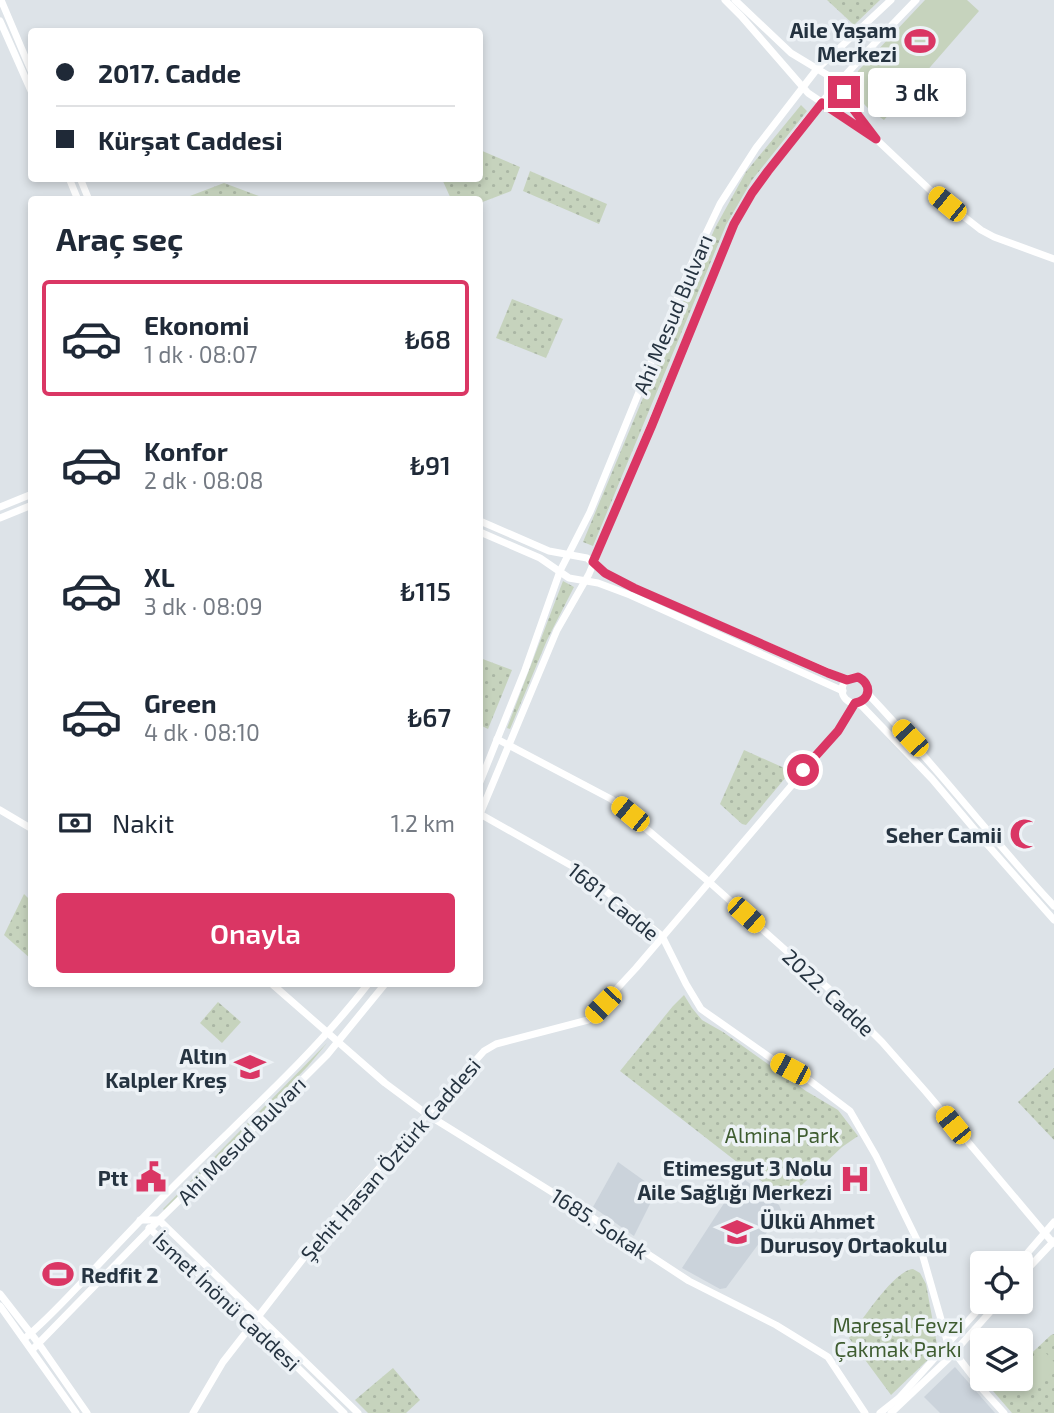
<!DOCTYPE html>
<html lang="tr">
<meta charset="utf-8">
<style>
:root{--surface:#fff;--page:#f6f6f7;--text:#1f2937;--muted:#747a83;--line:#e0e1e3;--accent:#da3664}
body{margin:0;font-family:"Exo 2",sans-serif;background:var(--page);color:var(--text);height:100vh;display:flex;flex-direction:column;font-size:26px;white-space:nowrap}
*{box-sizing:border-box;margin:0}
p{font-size:23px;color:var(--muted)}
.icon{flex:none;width:38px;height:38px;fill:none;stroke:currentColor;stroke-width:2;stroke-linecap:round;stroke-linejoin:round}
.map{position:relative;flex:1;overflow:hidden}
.sheet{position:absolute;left:28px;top:196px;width:455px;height:791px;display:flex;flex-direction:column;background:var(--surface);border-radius:7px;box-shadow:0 4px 10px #0003}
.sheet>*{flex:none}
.hud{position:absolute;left:28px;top:28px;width:455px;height:154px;border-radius:7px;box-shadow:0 4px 10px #0003;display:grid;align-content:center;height:154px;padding:0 28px;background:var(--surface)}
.buttons{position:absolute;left:970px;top:1251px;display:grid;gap:14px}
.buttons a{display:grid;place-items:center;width:63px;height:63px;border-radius:7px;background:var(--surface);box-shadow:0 4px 10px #0003;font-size:35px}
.end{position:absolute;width:32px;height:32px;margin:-16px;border:9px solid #da3664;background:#fff;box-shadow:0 0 0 4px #fff}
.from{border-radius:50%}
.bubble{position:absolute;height:49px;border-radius:7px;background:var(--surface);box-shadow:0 4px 10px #0003;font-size:23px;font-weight:600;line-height:49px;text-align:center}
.car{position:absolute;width:21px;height:42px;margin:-21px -10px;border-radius:9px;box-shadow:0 0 5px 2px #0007;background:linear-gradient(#f5c518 24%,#345 0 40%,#f5c518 0 76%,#345 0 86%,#f5c518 0)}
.hud b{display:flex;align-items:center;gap:24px;height:66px;font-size:26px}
.hud b+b{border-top:2px solid var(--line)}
.hud i{width:18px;height:18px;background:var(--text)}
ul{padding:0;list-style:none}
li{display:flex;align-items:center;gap:21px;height:116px;margin:0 14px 10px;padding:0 14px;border:4px solid transparent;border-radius:7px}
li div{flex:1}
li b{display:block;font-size:26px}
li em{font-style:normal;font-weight:600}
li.active{border-color:var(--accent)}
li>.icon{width:63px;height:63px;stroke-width:1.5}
h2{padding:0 28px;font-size:32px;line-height:84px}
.pay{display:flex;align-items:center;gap:18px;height:77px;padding:0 28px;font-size:26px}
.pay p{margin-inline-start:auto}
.action{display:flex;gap:14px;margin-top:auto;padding:14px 28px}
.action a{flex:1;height:80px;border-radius:7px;background:var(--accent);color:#fff;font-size:28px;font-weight:600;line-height:80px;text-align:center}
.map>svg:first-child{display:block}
.built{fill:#cbd3db}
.grass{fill:url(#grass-dots)}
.pitch{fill:#c6d3bd}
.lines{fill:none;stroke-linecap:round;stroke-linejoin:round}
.secondary{stroke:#fff;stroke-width:7}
.route{stroke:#da3664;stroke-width:9}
.labels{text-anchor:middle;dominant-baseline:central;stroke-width:7;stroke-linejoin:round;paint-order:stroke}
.poi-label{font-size:21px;font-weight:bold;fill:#253340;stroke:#edf2f6;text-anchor:end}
.street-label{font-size:21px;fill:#253340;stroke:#edf2f6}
.park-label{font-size:21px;fill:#3f5d31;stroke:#edf2f6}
</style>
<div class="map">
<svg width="1054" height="1413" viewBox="0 0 1054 1413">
<defs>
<pattern id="grass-dots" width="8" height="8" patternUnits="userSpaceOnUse" patternTransform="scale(1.75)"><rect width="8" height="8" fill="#c6d3bd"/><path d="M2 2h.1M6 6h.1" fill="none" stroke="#aab6a4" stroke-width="1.8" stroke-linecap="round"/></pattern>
</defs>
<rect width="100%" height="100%" fill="#dde3e8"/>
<g class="built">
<polygon points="618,1162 657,1190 634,1236 593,1207"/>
<polygon points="741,1177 779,1205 782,1212 726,1288 720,1289 682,1268"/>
<polygon points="955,1367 995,1413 940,1413 924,1397"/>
</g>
<g class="grass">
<polygon points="827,0 880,0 854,25"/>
<polygon points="801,105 807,111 752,180 726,225 593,546 583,542 685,297 715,228 746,172"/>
<polygon points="480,150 520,167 511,191 480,203 480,200 451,199 442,179 480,178"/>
<polygon points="530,171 607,204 599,224 523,191"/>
<polygon points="224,183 267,199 182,199"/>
<polygon points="512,299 563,319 546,358 496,338"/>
<polygon points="563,581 574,587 547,640 510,729 507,728"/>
<polygon points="480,658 512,670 488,729 480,725"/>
<polygon points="744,750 791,771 746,825 742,824 720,804"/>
<polygon points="24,894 31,901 31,959 4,935"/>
<polygon points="684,995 692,1008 702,1020 723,1032 806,1091 838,1110 858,1136 842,1147 786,1200 620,1071 673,1006"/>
<polygon points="218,1002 241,1022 222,1043 200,1023"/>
<polygon points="327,1043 308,1066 285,1090 164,1210 163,1209"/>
<polygon points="1054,1068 1054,1140 1018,1102"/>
<path d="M913,1269L920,1273L926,1284L938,1350L891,1395L849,1338C861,1322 893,1271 913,1269Z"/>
<polygon points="1054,1334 1054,1413 1012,1413 993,1391 1004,1379 1020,1379 1020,1364 1051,1335"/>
<polygon points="393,1368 420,1400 406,1413 368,1413 355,1400"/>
</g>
<g class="pitch">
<path d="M925,0H967L979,11L884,120C863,105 852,98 858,71Z"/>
<polygon points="1044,1351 1054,1362 1054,1371 1028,1395 1014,1379 1020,1379 1020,1373"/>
</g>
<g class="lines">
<g class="secondary">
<polyline points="1,0 32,73"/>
<polyline points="725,0 741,16 808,93 872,136"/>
<polyline points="735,0 791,53 834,79 849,102 876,139 930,190 981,230 994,237 1054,259"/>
<polyline points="0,21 32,93"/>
<polyline points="69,178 78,200"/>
<polyline points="80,178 89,200"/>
<polyline points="0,507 32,494"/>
<polyline points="0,518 32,505"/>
<polyline points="480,521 549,551 587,558 605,573 634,588 847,680"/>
<polyline points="480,532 540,558 569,578 598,583 630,595 843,691"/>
<circle cx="855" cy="690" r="13"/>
<path d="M868,694C933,762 990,837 1054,906"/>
<polyline points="859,703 932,779 986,843 1054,920"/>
<polyline points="497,739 611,799 708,881 827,987 882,1042 926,1092 1053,1243"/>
<polyline points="480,782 525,670 560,571 590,512 690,267 720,204 756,148 817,69 891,0"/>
<polyline points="0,810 32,829"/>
<path d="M480,814L557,630L589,574L734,224C782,141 849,69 916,0"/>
<polyline points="480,814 572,866 602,888 662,936 686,984 701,1009 775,1061 805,1077 850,1111 876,1156 920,1246 948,1344 984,1391 1004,1413"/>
<polyline points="272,984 385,1083 428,1115 576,1207 689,1281 776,1325 828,1357 865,1413"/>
<polyline points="140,1220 159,1220 358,1413"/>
<polyline points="149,1228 253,1324 344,1413"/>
<polyline points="1018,1264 1054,1222"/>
<polyline points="1020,1277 1054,1241"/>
<polyline points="0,1294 39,1344 87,1413"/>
<polyline points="0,1306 76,1413"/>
<path d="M24,1339C46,1321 65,1300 85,1279C110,1252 136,1225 162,1198C231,1127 307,1063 368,984"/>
<polyline points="32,1350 159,1220 275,1107 327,1055 385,984"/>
<polyline points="193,1413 223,1362 337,1215 484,1051 496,1044 588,1020 636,968 838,731 855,703"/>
<polyline points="880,1413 899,1398 985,1302"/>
<polyline points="891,1413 948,1359 999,1302"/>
</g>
</g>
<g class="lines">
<path class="route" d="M803,770L838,731L855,703C871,700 872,684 858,677L847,680L828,673L634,588L605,573L593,562L652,425L734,224L752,193L768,171L822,103L876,139L854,110L844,92"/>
</g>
<defs>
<g id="stadium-bare" transform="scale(2.415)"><path d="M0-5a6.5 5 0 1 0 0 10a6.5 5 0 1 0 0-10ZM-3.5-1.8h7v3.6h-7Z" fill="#da3664" stroke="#edf2f6" stroke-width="2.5" paint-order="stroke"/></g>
<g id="mosque-bare" transform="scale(2.415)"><path d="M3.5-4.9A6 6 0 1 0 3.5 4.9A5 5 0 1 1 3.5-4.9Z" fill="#da3664" stroke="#edf2f6" stroke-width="2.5" paint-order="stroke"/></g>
<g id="school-bare" transform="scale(2.415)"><path d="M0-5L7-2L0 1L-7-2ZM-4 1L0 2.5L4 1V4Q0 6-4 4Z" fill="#da3664" stroke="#edf2f6" stroke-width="2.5" paint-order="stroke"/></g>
<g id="civic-bare" transform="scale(2.415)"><path d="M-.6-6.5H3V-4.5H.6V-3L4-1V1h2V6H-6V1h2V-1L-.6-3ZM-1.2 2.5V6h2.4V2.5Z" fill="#da3664" stroke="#edf2f6" stroke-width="2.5" paint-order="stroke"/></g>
<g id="hospital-bare" transform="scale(2.415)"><path d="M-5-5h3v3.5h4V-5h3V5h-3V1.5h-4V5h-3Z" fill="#da3664" stroke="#edf2f6" stroke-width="2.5" paint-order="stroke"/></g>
</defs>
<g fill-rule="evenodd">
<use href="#stadium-bare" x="920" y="41"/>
<use href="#mosque-bare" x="1025" y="834"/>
<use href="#school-bare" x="250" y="1067"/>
<use href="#civic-bare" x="151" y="1177"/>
<use href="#hospital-bare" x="855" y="1179"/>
<use href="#school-bare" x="737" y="1232"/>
<use href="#stadium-bare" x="58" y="1274"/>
</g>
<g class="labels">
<g class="poi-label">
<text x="897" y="29">Aile Yaşam<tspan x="897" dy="24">Merkezi</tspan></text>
<text x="1002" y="834">Seher Camii</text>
<text x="227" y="1055">Altın<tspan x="227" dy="24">Kalpler Kreş</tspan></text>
<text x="832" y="1167">Etimesgut 3 Nolu<tspan x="832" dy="24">Aile Sağlığı Merkezi</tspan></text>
<text x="128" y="1177">Ptt</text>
<text x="760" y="1220" text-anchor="start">Ülkü Ahmet<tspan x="760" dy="24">Durusoy Ortaokulu</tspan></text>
<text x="81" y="1274" text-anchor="start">Redfit 2</text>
</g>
<g class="street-label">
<text transform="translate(672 314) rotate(-67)">Ahi Mesud Bulvarı</text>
<text transform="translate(614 901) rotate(39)">1681. Cadde</text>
<text transform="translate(829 992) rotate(43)">2022. Cadde</text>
<text transform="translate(241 1140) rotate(-45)">Ahi Mesud Bulvarı</text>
<text transform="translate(390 1159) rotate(-49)">Şehit Hasan Öztürk Caddesi</text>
<text transform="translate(600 1223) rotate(33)">1685. Sokak</text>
<text transform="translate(227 1301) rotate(43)">İsmet İnönü Caddesi</text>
</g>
<g class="park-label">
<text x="782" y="1134">Almina Park</text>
<text x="898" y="1324">Mareşal Fevzi<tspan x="898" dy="24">Çakmak Parkı</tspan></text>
</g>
</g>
</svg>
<div class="buttons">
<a><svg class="icon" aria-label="locate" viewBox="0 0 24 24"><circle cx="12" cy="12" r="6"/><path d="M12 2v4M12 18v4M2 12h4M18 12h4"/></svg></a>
<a><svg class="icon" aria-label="layers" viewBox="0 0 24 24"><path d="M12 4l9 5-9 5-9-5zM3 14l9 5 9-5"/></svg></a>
</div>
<i class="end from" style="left:803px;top:770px"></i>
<i class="end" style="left:844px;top:92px"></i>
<div class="bubble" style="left:868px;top:68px;width:98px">3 dk</div>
<i class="car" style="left:947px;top:204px;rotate:309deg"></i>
<i class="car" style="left:910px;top:738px;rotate:317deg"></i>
<i class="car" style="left:630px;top:814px;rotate:309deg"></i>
<i class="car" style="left:746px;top:915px;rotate:132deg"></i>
<i class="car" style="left:603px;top:1005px;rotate:224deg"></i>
<i class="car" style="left:790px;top:1069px;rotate:298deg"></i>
<i class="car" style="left:953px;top:1125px;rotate:321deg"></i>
<div class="hud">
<b><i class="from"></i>2017. Cadde</b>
<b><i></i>Kürşat Caddesi</b>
</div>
<section class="sheet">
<h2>Araç seç</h2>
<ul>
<li class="active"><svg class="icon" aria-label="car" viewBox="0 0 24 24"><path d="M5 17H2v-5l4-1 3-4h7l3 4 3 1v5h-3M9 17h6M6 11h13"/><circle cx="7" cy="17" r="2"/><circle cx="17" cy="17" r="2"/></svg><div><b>Ekonomi</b><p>1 dk · 08:07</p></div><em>₺68</em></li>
<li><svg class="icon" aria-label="car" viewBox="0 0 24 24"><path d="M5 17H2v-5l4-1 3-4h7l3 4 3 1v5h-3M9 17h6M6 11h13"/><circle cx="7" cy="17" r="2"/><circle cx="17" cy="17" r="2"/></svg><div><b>Konfor</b><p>2 dk · 08:08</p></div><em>₺91</em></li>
<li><svg class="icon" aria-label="car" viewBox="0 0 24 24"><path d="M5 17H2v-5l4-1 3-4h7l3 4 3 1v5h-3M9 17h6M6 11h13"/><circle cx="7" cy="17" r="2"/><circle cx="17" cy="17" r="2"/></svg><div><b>XL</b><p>3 dk · 08:09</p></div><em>₺115</em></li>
<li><svg class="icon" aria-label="car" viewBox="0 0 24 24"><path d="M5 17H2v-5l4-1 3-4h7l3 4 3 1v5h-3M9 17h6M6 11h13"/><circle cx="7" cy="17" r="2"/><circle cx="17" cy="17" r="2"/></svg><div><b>Green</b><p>4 dk · 08:10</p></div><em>₺67</em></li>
</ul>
<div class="pay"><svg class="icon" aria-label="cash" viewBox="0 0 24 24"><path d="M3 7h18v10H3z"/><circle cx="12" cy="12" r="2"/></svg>Nakit<p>1.2 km</p></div>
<div class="action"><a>Onayla</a></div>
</section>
</div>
